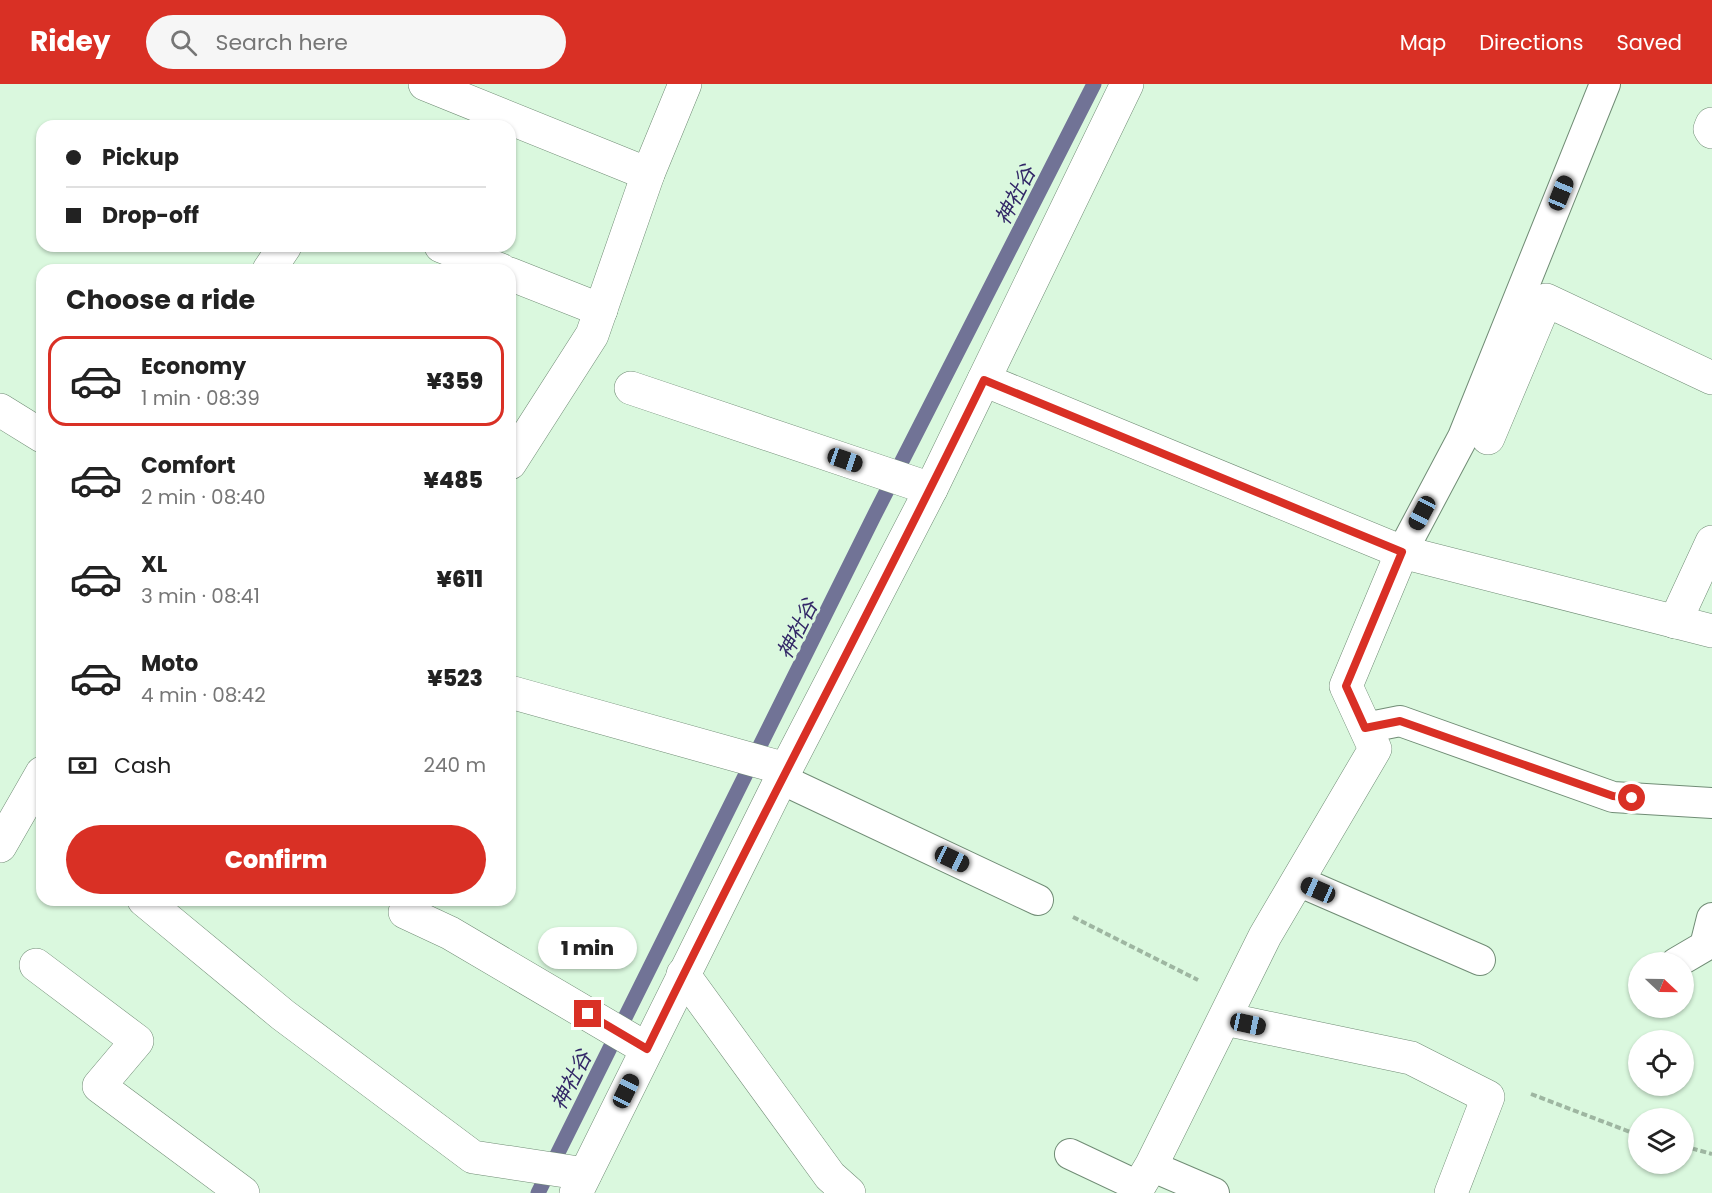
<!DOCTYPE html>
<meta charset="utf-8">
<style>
:root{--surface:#fff;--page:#f6f6f6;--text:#222;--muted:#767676;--line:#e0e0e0;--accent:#d93025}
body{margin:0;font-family:Poppins,"Noto Sans JP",sans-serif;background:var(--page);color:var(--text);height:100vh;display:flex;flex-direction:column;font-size:22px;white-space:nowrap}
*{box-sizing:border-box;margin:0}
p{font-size:20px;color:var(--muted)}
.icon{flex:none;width:33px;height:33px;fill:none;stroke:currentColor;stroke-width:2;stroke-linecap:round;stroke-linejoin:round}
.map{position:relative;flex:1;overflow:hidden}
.panel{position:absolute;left:36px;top:180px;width:480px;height:642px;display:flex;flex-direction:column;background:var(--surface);border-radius:18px;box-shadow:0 2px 4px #0004}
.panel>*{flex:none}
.hud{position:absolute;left:36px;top:36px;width:480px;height:132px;border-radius:18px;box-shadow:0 2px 4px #0004;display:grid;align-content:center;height:132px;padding:0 30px;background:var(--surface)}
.needle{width:39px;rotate:112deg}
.fabs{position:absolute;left:1628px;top:868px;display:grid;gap:12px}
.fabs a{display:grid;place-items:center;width:66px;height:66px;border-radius:50%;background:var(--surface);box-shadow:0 2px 4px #0004;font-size:30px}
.end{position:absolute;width:27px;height:27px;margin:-14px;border:8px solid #d93025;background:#fff;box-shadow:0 0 0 3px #fff}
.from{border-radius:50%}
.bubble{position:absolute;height:42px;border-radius:21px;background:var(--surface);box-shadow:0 2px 4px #0004;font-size:20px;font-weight:800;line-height:42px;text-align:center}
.car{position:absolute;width:18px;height:36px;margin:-18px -9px;border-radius:8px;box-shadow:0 0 4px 2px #0007;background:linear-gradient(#222 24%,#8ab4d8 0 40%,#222 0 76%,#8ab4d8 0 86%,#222 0)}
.hud b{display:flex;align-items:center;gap:21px;height:57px;font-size:22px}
.hud b+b{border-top:2px solid var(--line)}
.hud i{width:15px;height:15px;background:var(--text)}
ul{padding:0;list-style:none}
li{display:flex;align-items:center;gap:18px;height:90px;margin:0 12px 9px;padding:0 18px;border:3px solid transparent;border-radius:18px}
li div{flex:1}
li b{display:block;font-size:22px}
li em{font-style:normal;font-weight:800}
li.on{border-color:var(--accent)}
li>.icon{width:54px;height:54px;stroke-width:1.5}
h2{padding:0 30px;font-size:27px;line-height:72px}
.pay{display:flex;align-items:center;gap:15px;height:66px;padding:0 30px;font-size:22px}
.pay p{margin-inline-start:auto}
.button{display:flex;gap:12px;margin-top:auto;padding:12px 30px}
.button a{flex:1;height:69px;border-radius:36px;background:var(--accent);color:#fff;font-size:24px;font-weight:800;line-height:69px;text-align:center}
header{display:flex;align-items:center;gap:36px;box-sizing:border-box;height:84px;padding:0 30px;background:var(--accent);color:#fff}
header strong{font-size:28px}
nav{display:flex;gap:33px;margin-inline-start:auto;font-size:21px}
.search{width:420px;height:54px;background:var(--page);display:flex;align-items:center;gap:15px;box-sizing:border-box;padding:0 21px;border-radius:33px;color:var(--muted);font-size:22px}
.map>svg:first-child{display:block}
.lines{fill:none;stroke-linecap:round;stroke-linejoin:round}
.stream{stroke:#717396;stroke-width:15}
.lane-casing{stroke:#708c75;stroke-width:32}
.street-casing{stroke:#708c75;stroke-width:34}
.secondary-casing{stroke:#708c75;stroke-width:34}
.path{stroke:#9eb6a1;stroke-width:4;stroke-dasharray:6 3;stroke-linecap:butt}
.lane{stroke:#fff;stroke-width:30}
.street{stroke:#fff;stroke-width:33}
.secondary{stroke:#fff;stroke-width:33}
.route{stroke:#d93025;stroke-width:8}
.labels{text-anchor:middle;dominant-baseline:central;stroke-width:6;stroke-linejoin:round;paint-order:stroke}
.water-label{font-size:21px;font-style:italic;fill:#322767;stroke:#daf8de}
</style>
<header>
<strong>Ridey</strong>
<div class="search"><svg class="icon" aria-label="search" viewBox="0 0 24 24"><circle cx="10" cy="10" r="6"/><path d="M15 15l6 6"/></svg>Search here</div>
<nav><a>Map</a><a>Directions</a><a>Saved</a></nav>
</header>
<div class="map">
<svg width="1712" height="1109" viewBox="0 0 1712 1109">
<rect width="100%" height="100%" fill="#daf8de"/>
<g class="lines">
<polyline class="stream" points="538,1109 874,432 1094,0"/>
<g class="lane-casing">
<g id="lane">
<polyline points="1402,468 1463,353 1605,0"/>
<polyline points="1365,644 1400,637 1613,713 1712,719"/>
<polyline points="781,695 1038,816"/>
<polyline points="1298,797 1480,876"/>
<polyline points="1676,879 1705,862 1712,834"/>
<polyline points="1070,1070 1140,1103"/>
<polyline points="1151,1082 1214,1109"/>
</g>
</g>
<g class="street-casing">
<g id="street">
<polyline points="425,0 648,90"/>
<polyline points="1712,40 1710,45 1712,48"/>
<polyline points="441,162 501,186"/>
<polyline points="269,186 285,162"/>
<polyline points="510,190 601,226"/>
<polyline points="984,296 1402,468 1712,547"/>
<polyline points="631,304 931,405"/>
<polyline points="0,326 42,352"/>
<polyline points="1488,354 1546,216 1712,294"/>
<polyline points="510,379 592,251 648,90 685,0"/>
<polyline points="1675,538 1712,458"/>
<polyline points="510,608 786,685"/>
<polyline points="0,762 42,689"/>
<polyline points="144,816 283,931 473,1073 585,1090"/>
<polyline points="405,828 450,849 647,965"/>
<polyline points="36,881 137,957 99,1002 243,1109"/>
<polyline points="683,890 830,1092 849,1109"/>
<polyline points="1225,935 1411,974 1488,1013 1451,1109"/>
<polyline points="1135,1109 1151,1082 1265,852 1375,665 1346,602 1402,468"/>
</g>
</g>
<g class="secondary-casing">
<polyline id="secondary" points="576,1109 786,685 931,405 1127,0"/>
</g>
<g class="path">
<polyline points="1073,833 1198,896"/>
<polyline points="1531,1010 1638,1051"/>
<polyline points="1683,1062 1712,1070"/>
</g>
<use href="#lane" class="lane"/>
<use href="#street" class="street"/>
<use href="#secondary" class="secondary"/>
</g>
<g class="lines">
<path class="route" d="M588,930L647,965C756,740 875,520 984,296L1402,468L1346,602L1365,644L1400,637L1613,712L1632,714"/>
</g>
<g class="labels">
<g class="water-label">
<text transform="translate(1015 111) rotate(-63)">神社谷</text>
<text transform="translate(797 545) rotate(-63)">神社谷</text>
<text transform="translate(571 996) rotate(-63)">神社谷</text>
</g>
</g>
</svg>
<div class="fabs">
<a><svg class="needle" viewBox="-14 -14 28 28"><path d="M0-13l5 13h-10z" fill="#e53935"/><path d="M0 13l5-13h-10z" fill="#767676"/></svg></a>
<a><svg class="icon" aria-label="locate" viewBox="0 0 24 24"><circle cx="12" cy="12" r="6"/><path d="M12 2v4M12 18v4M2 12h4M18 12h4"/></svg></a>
<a><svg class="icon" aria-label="layers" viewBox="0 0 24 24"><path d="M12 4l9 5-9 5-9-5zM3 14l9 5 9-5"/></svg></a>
</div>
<i class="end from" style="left:1632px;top:714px"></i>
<i class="end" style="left:588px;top:930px"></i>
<div class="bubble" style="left:538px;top:843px;width:99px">1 min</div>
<i class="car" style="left:1561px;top:109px;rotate:22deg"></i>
<i class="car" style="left:845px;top:376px;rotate:109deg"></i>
<i class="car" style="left:1422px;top:429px;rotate:208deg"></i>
<i class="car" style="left:952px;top:775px;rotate:115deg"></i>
<i class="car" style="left:1318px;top:806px;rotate:294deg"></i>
<i class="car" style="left:1248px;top:940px;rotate:102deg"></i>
<i class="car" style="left:626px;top:1007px;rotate:26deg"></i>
<div class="hud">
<b><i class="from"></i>Pickup</b>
<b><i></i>Drop-off</b>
</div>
<section class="panel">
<h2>Choose a ride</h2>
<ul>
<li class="on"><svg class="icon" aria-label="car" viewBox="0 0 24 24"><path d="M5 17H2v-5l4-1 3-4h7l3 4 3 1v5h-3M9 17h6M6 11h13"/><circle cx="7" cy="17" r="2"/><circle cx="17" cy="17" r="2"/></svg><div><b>Economy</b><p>1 min · 08:39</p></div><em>¥359</em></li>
<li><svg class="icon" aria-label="car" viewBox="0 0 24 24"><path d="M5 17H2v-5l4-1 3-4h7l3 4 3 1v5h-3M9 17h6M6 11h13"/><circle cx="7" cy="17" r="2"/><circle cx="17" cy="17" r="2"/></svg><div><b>Comfort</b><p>2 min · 08:40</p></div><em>¥485</em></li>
<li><svg class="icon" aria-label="car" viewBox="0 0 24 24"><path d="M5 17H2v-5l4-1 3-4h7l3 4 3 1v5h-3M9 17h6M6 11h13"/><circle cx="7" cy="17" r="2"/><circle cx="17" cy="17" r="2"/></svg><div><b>XL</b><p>3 min · 08:41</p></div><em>¥611</em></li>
<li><svg class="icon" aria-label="car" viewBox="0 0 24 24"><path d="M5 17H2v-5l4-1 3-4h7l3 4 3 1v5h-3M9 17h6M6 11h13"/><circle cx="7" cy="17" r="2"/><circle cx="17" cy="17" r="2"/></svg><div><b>Moto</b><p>4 min · 08:42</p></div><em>¥523</em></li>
</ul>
<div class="pay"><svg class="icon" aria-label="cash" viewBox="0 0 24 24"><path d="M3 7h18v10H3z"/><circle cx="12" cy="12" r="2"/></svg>Cash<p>240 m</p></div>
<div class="button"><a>Confirm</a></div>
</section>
</div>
